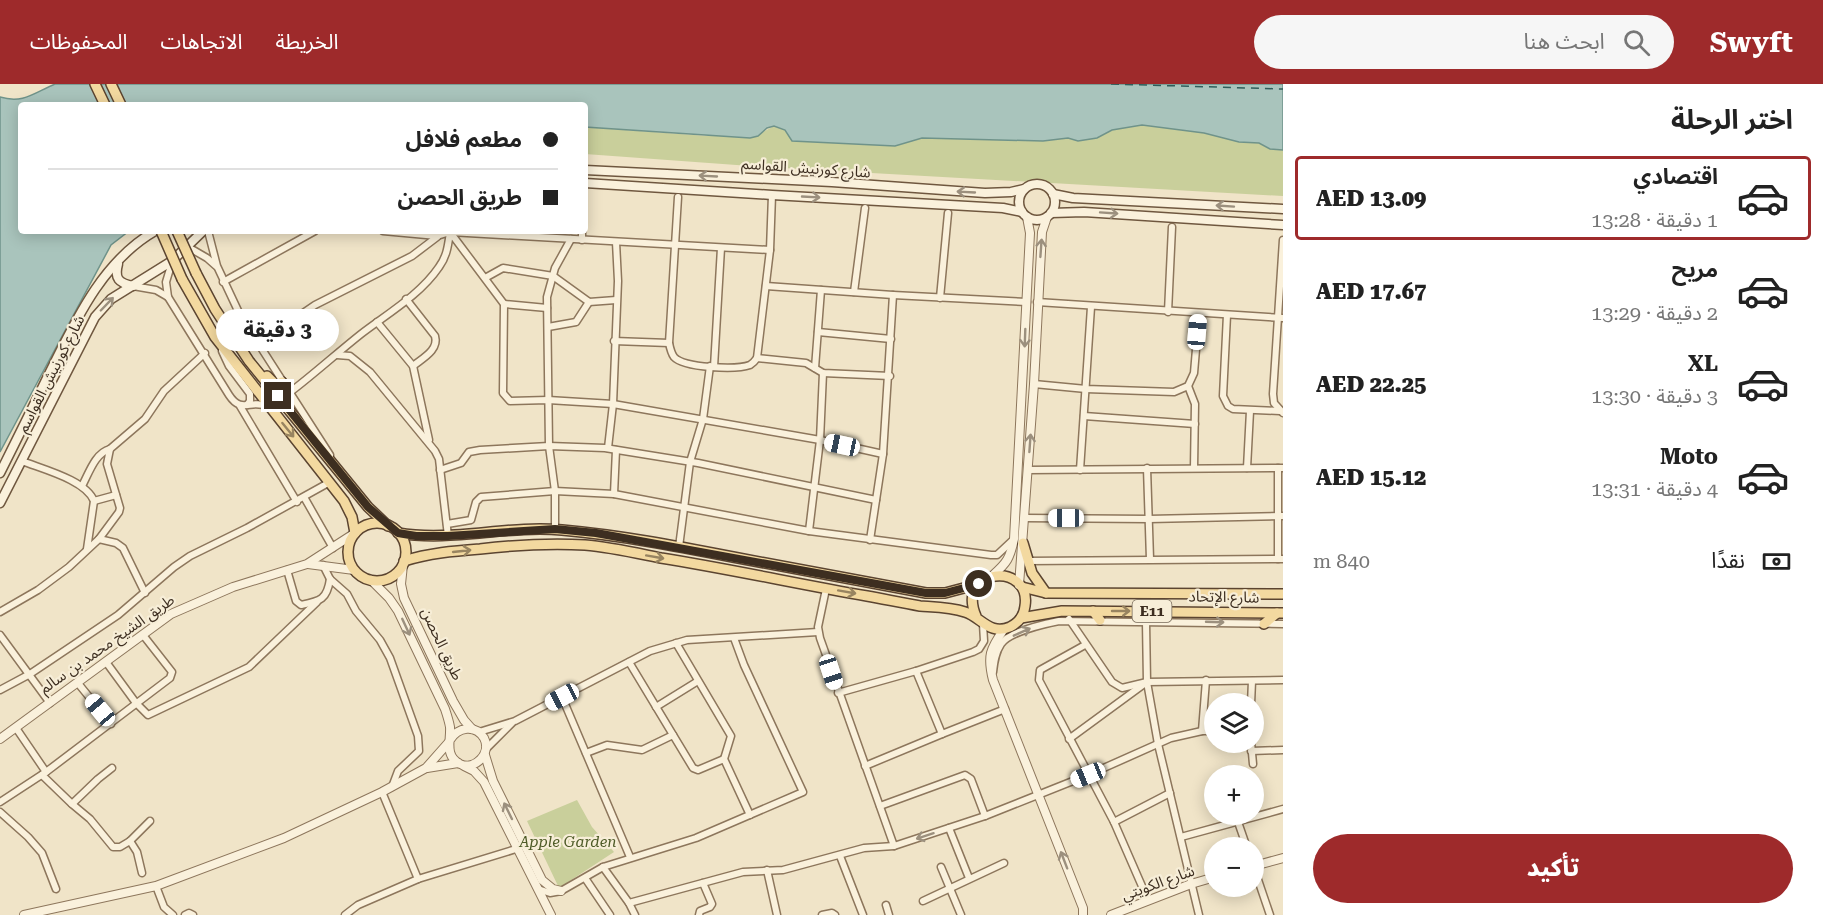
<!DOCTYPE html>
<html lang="ar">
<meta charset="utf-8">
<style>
:root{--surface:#fff;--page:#f6f6f6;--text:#222;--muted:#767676;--line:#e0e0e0;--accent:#9e2a2b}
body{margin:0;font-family:"Roboto Serif","Noto Sans Arabic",serif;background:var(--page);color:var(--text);direction:rtl;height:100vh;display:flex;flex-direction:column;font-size:22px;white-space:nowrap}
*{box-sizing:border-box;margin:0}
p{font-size:20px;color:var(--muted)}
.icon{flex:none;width:33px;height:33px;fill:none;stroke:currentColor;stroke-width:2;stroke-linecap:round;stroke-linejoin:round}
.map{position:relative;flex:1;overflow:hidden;direction:ltr}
.details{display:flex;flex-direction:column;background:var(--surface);width:540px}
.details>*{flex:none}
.guide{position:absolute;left:18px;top:18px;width:570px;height:132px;border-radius:6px;box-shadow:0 3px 15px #0003;direction:rtl;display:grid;align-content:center;height:132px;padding:0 30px;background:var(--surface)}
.controls{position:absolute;left:1204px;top:609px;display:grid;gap:12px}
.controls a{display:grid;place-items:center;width:60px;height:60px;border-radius:50%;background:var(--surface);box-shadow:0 3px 15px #0003;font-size:30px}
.end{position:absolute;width:27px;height:27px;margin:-14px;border:8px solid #3d2e20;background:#fff;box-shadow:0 0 0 3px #fff}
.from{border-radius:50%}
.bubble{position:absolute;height:42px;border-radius:21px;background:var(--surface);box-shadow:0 3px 15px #0003;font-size:20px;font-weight:800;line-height:42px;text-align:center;direction:rtl}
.car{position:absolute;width:18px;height:36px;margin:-18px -9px;border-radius:8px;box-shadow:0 0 4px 2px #0007;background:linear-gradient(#fff 24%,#345 0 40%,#fff 0 76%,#345 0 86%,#fff 0)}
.guide b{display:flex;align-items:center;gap:21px;height:57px;font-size:22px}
.guide b+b{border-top:2px solid var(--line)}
.guide i{width:15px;height:15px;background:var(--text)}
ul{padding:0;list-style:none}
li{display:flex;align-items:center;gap:18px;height:84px;margin:0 12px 9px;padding:0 18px;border:3px solid transparent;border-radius:6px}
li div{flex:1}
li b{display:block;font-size:22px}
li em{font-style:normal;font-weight:800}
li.selected{border-color:var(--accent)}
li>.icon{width:54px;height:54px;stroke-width:1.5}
h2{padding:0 30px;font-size:27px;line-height:72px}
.pay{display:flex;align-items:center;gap:15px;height:66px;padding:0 30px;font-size:22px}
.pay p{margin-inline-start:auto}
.cta{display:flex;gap:12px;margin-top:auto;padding:12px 30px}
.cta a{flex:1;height:69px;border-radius:36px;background:var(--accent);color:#fff;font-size:24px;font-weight:800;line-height:69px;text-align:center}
header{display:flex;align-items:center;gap:36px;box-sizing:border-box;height:84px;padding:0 30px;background:var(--accent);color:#fff}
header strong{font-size:28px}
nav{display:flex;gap:33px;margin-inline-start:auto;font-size:21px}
.search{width:420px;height:54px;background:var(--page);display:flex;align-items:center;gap:15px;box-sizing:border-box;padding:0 21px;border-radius:33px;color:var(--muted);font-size:22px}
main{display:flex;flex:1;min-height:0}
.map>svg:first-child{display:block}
.green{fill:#c9cf9b}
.water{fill:#a9c4bc;stroke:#6f938a;stroke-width:1.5}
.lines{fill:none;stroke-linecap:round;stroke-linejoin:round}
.ferry{stroke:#2f5d5a;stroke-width:1.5;stroke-dasharray:8 6;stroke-linecap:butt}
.minor-casing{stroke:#8d765c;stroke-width:9}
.tertiary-casing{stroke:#8d765c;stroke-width:10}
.secondary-casing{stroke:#6f573f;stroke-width:11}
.primary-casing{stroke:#5b4430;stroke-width:12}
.minor{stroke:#faf1dc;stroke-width:6}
.tertiary{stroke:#faf1dc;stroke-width:8}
.secondary{stroke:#faf1dc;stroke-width:8}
.primary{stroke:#f3d9a0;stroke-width:9}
.primary-bridge-casing{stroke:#5b4430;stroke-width:12;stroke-linecap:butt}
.primary-bridge{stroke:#f3d9a0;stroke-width:9}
.oneway{stroke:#9c907e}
.oneway2{stroke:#988460}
.route{stroke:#3d2e20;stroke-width:8}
.labels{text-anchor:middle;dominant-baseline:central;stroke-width:4.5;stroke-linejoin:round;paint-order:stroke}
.shield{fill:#f7eed8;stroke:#756857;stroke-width:1.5}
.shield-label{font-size:14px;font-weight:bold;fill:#3d2e20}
.street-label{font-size:15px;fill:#3d2e20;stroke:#f7eed8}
.park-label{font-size:15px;font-style:italic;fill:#4d5a26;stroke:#f7eed8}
</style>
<header>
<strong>Swyft</strong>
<div class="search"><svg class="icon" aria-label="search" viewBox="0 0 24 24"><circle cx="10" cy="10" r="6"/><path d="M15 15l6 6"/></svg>ابحث هنا</div>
<nav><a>الخريطة</a><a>الاتجاهات</a><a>المحفوظات</a></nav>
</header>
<main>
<section class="details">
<h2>اختر الرحلة</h2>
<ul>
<li class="selected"><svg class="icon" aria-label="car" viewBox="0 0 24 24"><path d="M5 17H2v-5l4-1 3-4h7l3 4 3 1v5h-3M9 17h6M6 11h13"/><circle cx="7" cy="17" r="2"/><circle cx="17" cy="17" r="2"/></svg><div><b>اقتصادي</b><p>1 دقيقة · 13:28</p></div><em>AED 13.09</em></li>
<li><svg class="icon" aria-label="car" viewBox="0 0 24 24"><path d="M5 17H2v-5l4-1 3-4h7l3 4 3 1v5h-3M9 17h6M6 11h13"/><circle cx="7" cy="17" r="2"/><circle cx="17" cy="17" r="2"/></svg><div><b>مريح</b><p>2 دقيقة · 13:29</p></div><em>AED 17.67</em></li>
<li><svg class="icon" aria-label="car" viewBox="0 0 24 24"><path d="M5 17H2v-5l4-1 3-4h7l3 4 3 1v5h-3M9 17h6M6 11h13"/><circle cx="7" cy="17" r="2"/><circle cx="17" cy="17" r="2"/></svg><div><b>XL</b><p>3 دقيقة · 13:30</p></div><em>AED 22.25</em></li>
<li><svg class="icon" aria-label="car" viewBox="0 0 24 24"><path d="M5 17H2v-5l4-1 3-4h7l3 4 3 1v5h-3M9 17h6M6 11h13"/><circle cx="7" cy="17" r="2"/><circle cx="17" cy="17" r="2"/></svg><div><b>Moto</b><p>4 دقيقة · 13:31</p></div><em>AED 15.12</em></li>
</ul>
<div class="pay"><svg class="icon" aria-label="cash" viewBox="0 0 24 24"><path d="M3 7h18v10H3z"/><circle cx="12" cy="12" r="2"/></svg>نقدًا<p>840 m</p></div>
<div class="cta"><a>تأكيد</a></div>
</section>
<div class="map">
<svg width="1283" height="831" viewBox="0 0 1283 831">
<rect width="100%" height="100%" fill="#f0e4c8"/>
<g class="green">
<polygon points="1142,41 1204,49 1239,58 1259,59 1270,65 1283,66 1283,112 765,83 585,70 585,43 707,52 763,48 774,42 785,46 792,57 895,62 922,54 1043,57 1068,54 1078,57 1097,54 1112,46"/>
<polygon points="577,716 592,743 614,768 559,804 527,737"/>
</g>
<path class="water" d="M55,0H1283V66L1270,65L1259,59L1239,58L1204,49L1142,41L1112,46L1097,54L1078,57L1068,54L1043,57L922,54L895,62L792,57L785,46L774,42L767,44L758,52L750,54L585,43V21H21V147H129L111,161L0,368V13C23,20 34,9 55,0Z"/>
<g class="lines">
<polyline class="ferry" points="1111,0 1283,5"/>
<g class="minor-casing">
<g id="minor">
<path d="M678,113L669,259C670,264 671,269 674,273C684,284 736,286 750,281C753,279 755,277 757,274L770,166L772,111"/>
<polyline points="208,147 217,182 240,231 330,371"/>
<polyline points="383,147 437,152 450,148 770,166"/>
<polyline points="450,148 504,220 503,309 510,317 548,316 613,320 820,356 883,370"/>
<polyline points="582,156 582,147"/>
<polyline points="1283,156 1273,310 1274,319 1283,329"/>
<polyline points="188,163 207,174 216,182"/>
<path d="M172,178L166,198L168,213L229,311C242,331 251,314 268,323"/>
<polyline points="485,194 503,184 553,192 589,218 616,216"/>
<polyline points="223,198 315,147"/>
<polyline points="133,202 156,206 168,213"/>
<polyline points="766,202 893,211 1027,218"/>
<polyline points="854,208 865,124"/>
<polyline points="940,214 948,129"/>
<path d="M406,215L435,252C439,266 423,274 413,282"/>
<polyline points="1037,218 1283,234"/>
<polyline points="504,220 547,224"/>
<polyline points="1168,228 1172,143"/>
<polyline points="1227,231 1223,312 1228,322 1233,325 1280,327"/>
<polyline points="377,238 413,282 429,356"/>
<polyline points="548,243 576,238 589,218"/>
<polyline points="818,248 891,255"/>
<polyline points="614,257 669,259"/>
<polyline points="258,260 315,221 412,172 437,153"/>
<polyline points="222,267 229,282 250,310 250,317 247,321"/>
<polyline points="337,271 350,272 370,288 435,367 439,375 448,452"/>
<polyline points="757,274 806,279 823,289 890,292"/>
<polyline points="714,283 721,164"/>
<polyline points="815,284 821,206"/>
<polyline points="1034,300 1086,305 1174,308 1188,302 1194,289 1199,230"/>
<polyline points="1188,302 1195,320 1194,384"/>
<path d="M289,309C314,290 337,269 361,250C387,230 420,211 439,183C447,172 448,162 450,148"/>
<polyline points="240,322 297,418"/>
<polyline points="1084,332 1195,340"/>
<polyline points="608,364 613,320 618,197 616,158"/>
<path d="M22,377C42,385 86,396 94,417L87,465"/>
<polyline points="1147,384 1150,475"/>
<polyline points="1247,384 1250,327"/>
<polyline points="1278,384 1278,475"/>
<polyline points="440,386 461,379 469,368 480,366 549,362 605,364 698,379 876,416"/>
<polyline points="1028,386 1283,384"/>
<polyline points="1080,386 1091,223"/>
<path d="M82,402C89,389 95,369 110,365"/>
<polyline points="614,410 616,366"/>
<polyline points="304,413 333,464"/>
<polyline points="94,417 116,411"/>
<polyline points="1025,434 1149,435 1283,432"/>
<polyline points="447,440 471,436 476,418 481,413 555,407 614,410 809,447 991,471 997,471 1013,456"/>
<polyline points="555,445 555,407 549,362 547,213 555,184 571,155"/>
<polyline points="809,447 820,356 823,289"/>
<polyline points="99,455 119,428 120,424 107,380 110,365 145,335 164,307 205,269"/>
<polyline points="870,456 883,370 893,211"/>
<polyline points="679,463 690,378 703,335 710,282"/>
<polyline points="1028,477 1283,475"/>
<polyline points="323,481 330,495 347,510 356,527 380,556 390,574 418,652 419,667 398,687 392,703"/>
<path d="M287,486L296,517L301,521C320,517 327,516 330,495"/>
<polyline points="826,505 818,543 820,554 894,762"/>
<polyline points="0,528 38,506 69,483 99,455 116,459 123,464 145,509"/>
<polyline points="1069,535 1112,598 1122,604 1147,598 1283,596"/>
<polyline points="1146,538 1147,598 1158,660 1199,831"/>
<polyline points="0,551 50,619"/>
<polyline points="676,559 731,652 724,675"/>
<polyline points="1085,561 1040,586 1039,596 1114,738 1148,816"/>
<polyline points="106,578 136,619 148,631 249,583 317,518"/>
<polyline points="629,578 693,684 698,686 724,675 750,731"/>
<path d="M993,588C994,579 995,569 1001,560C1009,548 1044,540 1059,537L1283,540"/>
<polyline points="77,598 111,640"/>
<polyline points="0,606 30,590 118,531 174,483 190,472 247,444 330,398"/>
<polyline points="838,609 916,587 973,568 979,565 984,557 983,540"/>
<polyline points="562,613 630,773"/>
<polyline points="1251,620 1252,597"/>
<polyline points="656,623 698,597"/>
<polyline points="16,644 46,688"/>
<polyline points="1202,647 1206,596"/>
<polyline points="479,648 515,637 650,567 687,556 818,548"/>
<polyline points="942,650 1005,625"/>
<polyline points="1069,655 1144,600"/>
<polyline points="1251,658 1253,680"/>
<polyline points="486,665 512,639"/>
<polyline points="1251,667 1283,666"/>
<polyline points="586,669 607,661 642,666 673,651"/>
<polyline points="865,682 942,650 916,587"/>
<polyline points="42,691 72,720 90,735 113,763 120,763 130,757 137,768 142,789"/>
<polyline points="382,708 418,795 516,765"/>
<polyline points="0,718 46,688 170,594 172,588 143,551"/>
<polyline points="72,720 98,695 112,684"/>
<polyline points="880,722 965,691 971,695 985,732"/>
<polyline points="0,728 28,753 42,769 56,805"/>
<polyline points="1114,738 1170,709"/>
<polyline points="1238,738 1247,764"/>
<polyline points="949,744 969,794"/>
<polyline points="1181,753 1283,725"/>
<polyline points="130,757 150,737"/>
<polyline points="840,772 863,831"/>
<polyline points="603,783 629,819 743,788 783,786 864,764 894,762 985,732 1088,691 1171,654 1202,647 1215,647"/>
<polyline points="941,783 961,831"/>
<polyline points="1254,784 1270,831"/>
<polyline points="767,786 777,831"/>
<polyline points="585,794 610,831"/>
<polyline points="156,802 164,823 173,831"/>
<polyline points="538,805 550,809 561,807 603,783 696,754 803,708 744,581 734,554"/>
<polyline points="923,817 1004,779"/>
<polyline points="629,819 635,831"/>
<polyline points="886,821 889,831"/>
<polyline points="185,831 189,829 193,831"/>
<polyline points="345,831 358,821 418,795"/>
<polyline points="699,831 700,827 710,823 712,820 703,799"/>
<polyline points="822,831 832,829 835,831"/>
</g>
</g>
<g class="tertiary-casing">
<g id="tertiary">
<polyline points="308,480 354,486"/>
<polyline points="403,481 401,500 404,514 453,617 464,636 472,645"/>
<path d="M993,491C1007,479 1010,474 1014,455L1030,149L1027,133"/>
<path d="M371,496L389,514L398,527L445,625C447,631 449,637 450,643C451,656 444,672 460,680C475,687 492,669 484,654C475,640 458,643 450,656"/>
<polyline points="1019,501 1034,300 1042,148 1047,133"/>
<path d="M1004,545C990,565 987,572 993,596L1083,824V831"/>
<polyline points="0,655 171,530 233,503 307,480 355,449"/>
<polyline points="485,671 493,697 542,796 553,805 561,807"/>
<polyline points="464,682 474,687 484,698 551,831"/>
<polyline points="427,684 458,679"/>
<polyline points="1254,782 1283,774"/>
<polyline points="24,831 156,802 284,754 382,708 426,684 449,658"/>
<polyline points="1111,831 1191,800 1215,793"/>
</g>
</g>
<g class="secondary-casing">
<g id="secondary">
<polyline points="585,86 832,98 985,109 1011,108 1024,105"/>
<polyline points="585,99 772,111 1003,124 1022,128"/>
<circle cx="1037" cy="118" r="18"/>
<polyline points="1053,110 1073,114 1283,125"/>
<polyline points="1051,129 1084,128 1283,141"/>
<path d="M118,180C114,195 119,199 133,202"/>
<path d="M0,389C16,357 32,325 47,294C74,240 101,178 155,147"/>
<polyline points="0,419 95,233 111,215 172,177 203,147"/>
</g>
</g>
<g class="primary-casing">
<g id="primary">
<polyline points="95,0 105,21"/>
<polyline points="111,0 121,21"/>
<polyline points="196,189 215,225 249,277 368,423 388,442"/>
<polyline points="182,195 215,253 344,417 352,433 355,449"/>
<polyline points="267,292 274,299 279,300 282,298"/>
<circle cx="377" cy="468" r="29"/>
<path d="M398,449C452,458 507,441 562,446C619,451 676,462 733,473C797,485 861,497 926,509H945L979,500"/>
<polyline points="1023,459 1032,489 1046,509"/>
<path d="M404,477C429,469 454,467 480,465C515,461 550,459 585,461C610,463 636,469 661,474C730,485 798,500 867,512C884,515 902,519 920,522C935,523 951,523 965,528C981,533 990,552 1010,543C1018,539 1024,532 1025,522C1032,478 955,483 976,532"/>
<polyline points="1022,503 1046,509 1283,510"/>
<polyline points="1093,527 1100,536"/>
<polyline points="1021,534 1062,527 1283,529"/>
<polyline points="1264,540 1277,529"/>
</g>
</g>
<use href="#minor" class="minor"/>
<use href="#tertiary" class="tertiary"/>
<use href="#secondary" class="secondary"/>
<use href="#primary" class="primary"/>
<g class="primary-bridge-casing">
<g id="primary-bridge">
<polyline points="161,147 182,195"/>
<polyline points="177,147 196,189"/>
</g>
</g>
<use href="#primary-bridge" class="primary-bridge"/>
</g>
<defs><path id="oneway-shaft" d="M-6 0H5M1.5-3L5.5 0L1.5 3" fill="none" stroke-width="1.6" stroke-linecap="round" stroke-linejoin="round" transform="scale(1.5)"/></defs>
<g class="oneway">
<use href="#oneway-shaft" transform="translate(708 92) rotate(-177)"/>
<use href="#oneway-shaft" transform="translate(966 108) rotate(-177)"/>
<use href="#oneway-shaft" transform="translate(811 113) rotate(3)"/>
<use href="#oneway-shaft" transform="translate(1225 122) rotate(-176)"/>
<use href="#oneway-shaft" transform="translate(1109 129) rotate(4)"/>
<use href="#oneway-shaft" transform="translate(1041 164) rotate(-86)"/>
<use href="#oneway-shaft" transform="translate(107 220) rotate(-46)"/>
<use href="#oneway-shaft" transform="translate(1025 254) rotate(92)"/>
<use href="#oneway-shaft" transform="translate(1030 359) rotate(-86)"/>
<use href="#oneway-shaft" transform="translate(1215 538) rotate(2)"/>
<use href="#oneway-shaft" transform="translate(406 543) rotate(65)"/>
<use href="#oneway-shaft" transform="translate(1022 548) rotate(-24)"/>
<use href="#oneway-shaft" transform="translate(508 727) rotate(-116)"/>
<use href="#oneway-shaft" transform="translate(925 752) rotate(162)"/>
<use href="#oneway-shaft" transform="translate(1064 776) rotate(-111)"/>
</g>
<g class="oneway2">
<use href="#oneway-shaft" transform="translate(288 346) rotate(51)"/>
<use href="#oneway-shaft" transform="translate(462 467) rotate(-6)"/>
<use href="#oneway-shaft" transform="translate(655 473) rotate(10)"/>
<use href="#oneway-shaft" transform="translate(847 508) rotate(10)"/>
<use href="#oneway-shaft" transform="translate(1121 527)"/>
</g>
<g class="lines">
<polyline class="route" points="278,312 368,423 398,449 416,452 448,452 555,445 596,449 926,509 945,509 979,500"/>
</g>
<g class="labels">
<rect class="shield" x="1132.5" y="516" width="39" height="22" rx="4.5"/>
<g class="shield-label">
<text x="1152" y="527">E11</text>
</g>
<g class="street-label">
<text transform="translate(806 84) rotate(4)">شارع كورنيش القواسم</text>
<text transform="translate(51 290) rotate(-63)">شارع كورنيش القواسم</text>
<text transform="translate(1224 513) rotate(1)">شارع الإتحاد</text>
<text transform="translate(107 560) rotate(-35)">طريق الشيخ محمد بن سالم</text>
<text transform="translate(442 560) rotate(65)">طريق الحصن</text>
<text transform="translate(1158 799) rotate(-20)">شارع الكويتي</text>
</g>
<g class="park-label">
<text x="568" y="758">Apple Garden</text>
</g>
</g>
</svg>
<div class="controls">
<a><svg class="icon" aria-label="layers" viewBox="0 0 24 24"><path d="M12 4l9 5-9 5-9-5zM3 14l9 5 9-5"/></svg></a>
<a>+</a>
<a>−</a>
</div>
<i class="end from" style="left:979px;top:500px"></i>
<i class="end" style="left:278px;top:312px"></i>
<div class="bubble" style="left:216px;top:225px;width:123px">3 دقيقة</div>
<i class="car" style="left:1197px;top:248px;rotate:5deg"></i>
<i class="car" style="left:842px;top:361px;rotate:282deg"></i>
<i class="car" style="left:1066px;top:434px;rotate:270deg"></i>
<i class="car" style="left:831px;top:588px;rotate:162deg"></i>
<i class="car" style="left:562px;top:613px;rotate:242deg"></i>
<i class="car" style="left:100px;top:626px;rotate:320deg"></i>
<i class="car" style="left:1088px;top:691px;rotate:248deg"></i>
<div class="guide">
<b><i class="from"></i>مطعم فلافل</b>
<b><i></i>طريق الحصن</b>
</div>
</div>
</main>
